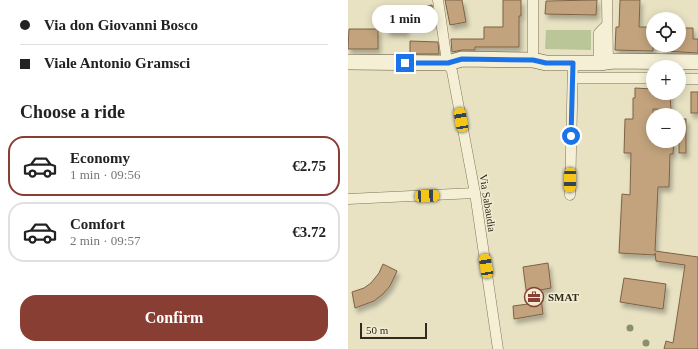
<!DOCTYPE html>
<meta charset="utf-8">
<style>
:root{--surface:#fff;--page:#f6f6f6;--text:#222;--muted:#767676;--line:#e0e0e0;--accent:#893e33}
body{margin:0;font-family:"Times New Roman",serif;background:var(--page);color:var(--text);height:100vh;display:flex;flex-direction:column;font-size:15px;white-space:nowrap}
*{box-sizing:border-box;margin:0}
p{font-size:13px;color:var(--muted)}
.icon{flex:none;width:22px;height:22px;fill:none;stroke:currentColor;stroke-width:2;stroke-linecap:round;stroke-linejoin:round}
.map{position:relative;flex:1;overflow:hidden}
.sheet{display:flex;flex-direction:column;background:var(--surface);width:348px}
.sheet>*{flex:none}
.hud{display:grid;align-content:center;height:88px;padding:0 20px;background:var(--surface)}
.tools{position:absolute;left:298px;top:12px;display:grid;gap:8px}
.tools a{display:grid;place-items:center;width:40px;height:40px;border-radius:50%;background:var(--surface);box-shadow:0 2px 10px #0003;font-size:20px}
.scale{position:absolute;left:12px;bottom:10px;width:67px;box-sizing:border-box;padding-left:4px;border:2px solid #322a1e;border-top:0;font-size:11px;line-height:14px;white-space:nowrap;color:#322a1e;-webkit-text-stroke:3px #f1ecd1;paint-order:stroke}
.end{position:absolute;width:18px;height:18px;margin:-9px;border:5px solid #1a73e8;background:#fff;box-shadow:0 0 0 2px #fff}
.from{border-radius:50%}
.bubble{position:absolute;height:28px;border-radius:14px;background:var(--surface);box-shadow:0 2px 10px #0003;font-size:13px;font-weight:800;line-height:28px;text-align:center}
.car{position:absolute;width:12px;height:24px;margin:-12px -6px;border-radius:5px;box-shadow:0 0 3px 1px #0007;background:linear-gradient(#f5c518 24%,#345 0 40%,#f5c518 0 76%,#345 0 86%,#f5c518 0)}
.hud b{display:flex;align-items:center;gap:14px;height:38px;font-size:15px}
.hud b+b{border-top:1px solid var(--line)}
.hud i{width:10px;height:10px;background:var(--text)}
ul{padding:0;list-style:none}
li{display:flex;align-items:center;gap:12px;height:60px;margin:0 8px 6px;padding:0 12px;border:2px solid var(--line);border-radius:16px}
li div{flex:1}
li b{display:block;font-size:15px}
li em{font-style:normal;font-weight:800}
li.on{border-color:var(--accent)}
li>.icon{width:36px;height:36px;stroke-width:1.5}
h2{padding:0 20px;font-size:18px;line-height:48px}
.action{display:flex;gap:8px;margin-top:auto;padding:8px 20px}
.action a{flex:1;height:46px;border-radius:16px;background:var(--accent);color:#fff;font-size:16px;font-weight:800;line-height:46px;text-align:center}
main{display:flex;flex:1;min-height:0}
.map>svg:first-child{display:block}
.green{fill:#bac598}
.building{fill:#c2a37d;stroke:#7d6244;filter:url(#shadow)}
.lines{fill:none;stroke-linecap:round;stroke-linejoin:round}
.street-casing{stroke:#80745c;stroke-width:11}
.secondary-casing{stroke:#62553f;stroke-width:16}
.street{stroke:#f4efd5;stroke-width:10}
.secondary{stroke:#f4efd5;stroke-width:15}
.tree{fill:#8a906d}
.route{stroke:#1a73e8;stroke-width:5}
.labels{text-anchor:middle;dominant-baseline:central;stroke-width:3;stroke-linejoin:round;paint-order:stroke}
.street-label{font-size:11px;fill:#322a1e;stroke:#f1ecd1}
.poi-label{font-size:11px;font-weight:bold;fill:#322a1e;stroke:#f1ecd1;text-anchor:start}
</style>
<main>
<section class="sheet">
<div class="hud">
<b><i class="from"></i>Via don Giovanni Bosco</b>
<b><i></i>Viale Antonio Gramsci</b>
</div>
<h2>Choose a ride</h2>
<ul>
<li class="on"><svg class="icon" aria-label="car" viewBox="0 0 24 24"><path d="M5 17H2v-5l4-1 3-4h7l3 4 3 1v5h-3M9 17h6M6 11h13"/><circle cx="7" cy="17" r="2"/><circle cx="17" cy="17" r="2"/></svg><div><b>Economy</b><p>1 min · 09:56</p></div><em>€2.75</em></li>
<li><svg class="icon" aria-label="car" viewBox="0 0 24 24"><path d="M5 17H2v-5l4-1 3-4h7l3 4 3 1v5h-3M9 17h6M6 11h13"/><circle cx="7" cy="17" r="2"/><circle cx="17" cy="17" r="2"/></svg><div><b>Comfort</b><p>2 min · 09:57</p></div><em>€3.72</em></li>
</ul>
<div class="action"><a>Confirm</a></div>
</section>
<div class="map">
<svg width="350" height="349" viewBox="0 0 350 349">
<defs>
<filter id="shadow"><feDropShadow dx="2.5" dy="4.5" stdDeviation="2" flood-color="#0004"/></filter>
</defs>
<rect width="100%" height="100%" fill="#e8e2c3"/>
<polygon class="green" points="198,30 243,30 243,50 197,49"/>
<g class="building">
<polygon points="97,0 114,0 118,22 102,25"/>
<polygon points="155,0 173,0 173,16 171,16 171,47 127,47 127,50 114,50 104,52 103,39 136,39 136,27 155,27"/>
<polygon points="249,0 248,15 197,14 198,1"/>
<polygon points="272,0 292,0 291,27 305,27 305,51 267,50 268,27 271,27"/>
<polygon points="84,5 87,23 72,25 69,8"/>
<polygon points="40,17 54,17 54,21 58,21 58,32 39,31"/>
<polygon points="331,28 345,28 345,39 350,39 350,53 316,51 316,45 331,45"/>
<polygon points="1,29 30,29 30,49 0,49"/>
<polygon points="62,41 90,42 91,54 62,54"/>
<polygon points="287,88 305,89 305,93 322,93 323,110 305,109 305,141 326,141 325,154 322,154 321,187 310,187 307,251 350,257 350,349 316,349 318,341 325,343 337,265 308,261 307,253 307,255 271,253 274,194 282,195 283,153 276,153 277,119 285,119 285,98 287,98"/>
<rect x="343" y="92" width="7" height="21"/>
<rect x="331" y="119" width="7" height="34"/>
<polygon points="200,263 203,288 192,290 195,314 166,319 165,306 180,304 175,267"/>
<polygon points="35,264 49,271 42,286 35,294 26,301 7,308 4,292 16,288 23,283 31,273"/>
<polygon points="276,278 318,284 315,309 272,302"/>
</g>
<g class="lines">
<g class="street-casing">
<g id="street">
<polyline points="90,0 98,55 100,63 104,71 127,193 150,349"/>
<polyline points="185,0 185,60"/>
<polyline points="259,0 260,62"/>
<polyline points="251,63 251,33 259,25"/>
<polyline points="225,78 305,78"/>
<polyline points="331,79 350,79"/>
<polyline points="222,195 225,63"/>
<polyline points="0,199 127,193"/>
</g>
</g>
<g class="secondary-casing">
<polyline id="secondary" points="0,62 100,63 114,59 185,60 198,63 251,63 266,61 350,62"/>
</g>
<use href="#street" class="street"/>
<use href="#secondary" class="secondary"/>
</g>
<g class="tree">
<circle cx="282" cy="328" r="3.5"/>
<circle cx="298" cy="343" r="3.5"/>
</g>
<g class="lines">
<polyline class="route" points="57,63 100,63 114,59 185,60 198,63 225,63 223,136"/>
</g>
<defs>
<g id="office-ring" transform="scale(1)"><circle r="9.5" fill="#f1ecd1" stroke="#893e33" stroke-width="1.5"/><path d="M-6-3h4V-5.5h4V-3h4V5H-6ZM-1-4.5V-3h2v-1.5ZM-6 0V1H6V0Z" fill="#893e33"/></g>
</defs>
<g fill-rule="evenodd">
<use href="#office-ring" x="186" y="297"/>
</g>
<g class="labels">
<g class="street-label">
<text transform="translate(140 203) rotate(81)">Via Sabaudia</text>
</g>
<g class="poi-label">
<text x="200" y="297">SMAT</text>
</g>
</g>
</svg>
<div class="tools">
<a><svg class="icon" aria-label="locate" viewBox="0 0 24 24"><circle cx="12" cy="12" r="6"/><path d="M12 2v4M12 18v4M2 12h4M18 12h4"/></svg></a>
<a>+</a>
<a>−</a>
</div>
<div class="scale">50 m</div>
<i class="end from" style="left:223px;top:136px"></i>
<i class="end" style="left:57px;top:63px"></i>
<div class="bubble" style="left:24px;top:5px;width:66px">1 min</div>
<i class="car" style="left:113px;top:120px;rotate:350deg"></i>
<i class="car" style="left:222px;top:180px;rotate:181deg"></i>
<i class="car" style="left:79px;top:196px;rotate:87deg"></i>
<i class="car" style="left:138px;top:266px;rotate:351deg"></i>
</div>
</main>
